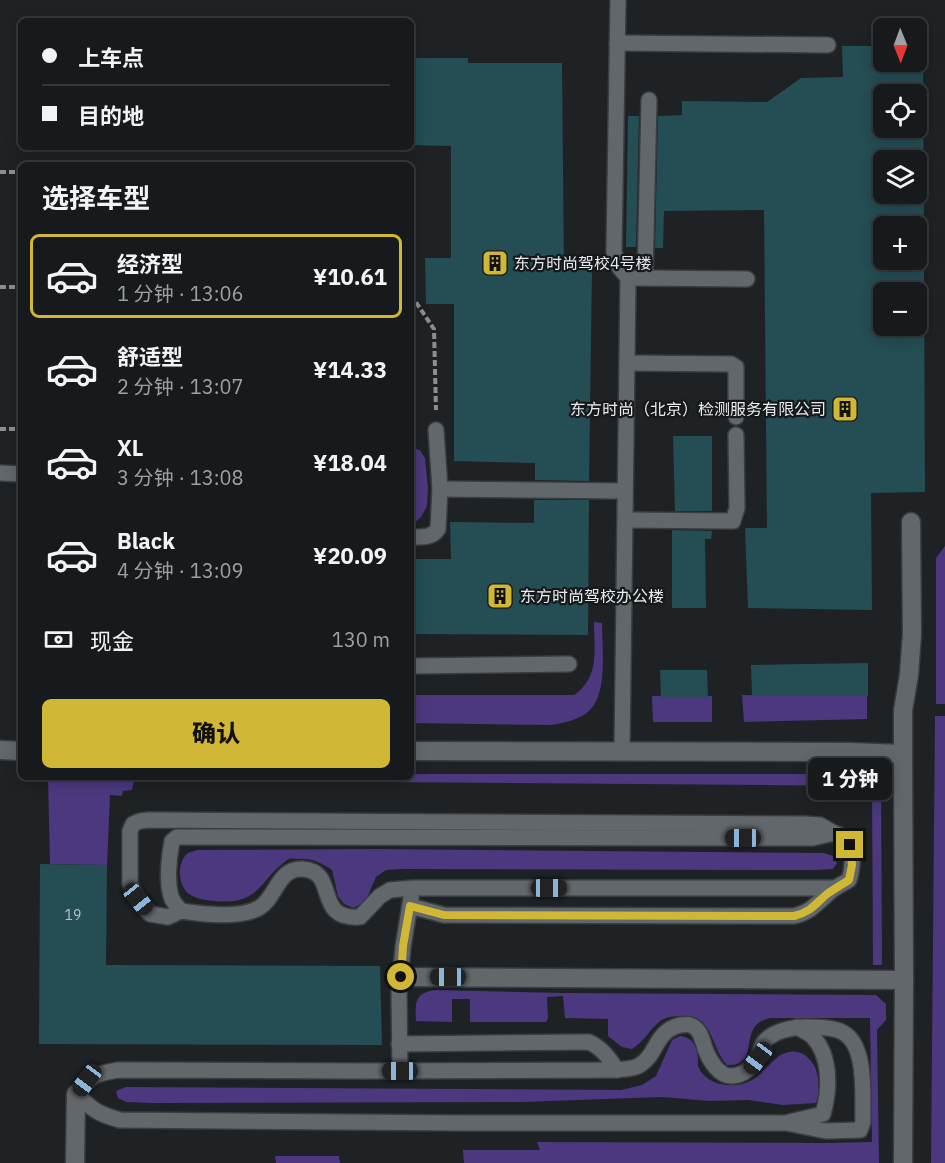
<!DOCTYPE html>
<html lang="zh">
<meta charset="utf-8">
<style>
:root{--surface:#161a1c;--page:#1f2325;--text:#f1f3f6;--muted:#9ea1a3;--line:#35383b;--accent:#d1b736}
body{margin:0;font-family:"IBM Plex Sans","Noto Sans SC",sans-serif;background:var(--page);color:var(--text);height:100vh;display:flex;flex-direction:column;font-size:22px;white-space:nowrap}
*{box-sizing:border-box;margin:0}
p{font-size:20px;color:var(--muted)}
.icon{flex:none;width:33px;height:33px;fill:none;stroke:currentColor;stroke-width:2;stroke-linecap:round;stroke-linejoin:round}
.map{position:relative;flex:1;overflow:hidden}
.side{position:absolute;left:18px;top:162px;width:396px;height:618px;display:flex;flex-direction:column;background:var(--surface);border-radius:9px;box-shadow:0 3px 15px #0003,0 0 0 2px var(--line)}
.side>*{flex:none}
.guide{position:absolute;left:18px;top:18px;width:396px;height:132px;border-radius:9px;box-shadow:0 3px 15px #0003,0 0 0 2px var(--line);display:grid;align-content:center;height:132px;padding:0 24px;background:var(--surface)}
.needle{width:39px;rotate:179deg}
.tools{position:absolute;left:873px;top:18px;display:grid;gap:12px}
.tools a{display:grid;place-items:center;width:54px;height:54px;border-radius:9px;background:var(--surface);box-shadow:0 3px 15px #0003,0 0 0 2px var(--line);font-size:30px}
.end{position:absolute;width:27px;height:27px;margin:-14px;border:8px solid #d1b736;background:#111;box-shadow:0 0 0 3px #111}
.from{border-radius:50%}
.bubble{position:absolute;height:42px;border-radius:9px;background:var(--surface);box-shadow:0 3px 15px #0003,0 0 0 2px var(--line);font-size:20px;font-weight:800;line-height:42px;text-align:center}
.car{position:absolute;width:18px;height:36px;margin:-18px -9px;border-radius:8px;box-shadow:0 0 4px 2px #0007;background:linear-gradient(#222 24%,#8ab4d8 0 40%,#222 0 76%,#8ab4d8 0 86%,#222 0)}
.guide b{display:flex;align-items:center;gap:21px;height:57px;font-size:22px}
.guide b+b{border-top:2px solid var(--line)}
.guide i{width:15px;height:15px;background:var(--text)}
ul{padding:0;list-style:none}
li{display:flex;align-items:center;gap:18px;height:84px;margin:0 12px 9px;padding:0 12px;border:3px solid transparent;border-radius:9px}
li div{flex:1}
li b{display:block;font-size:22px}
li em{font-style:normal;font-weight:800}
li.selected{border-color:var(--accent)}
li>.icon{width:54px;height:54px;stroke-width:1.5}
h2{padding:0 24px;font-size:27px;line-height:72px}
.pay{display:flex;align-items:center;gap:15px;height:66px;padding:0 24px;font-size:22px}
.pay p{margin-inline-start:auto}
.action{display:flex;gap:12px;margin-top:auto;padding:12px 24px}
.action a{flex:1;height:69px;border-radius:9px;background:var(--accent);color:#111;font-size:24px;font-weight:800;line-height:69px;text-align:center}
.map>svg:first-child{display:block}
.green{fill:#4b387e}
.building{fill:#254d54;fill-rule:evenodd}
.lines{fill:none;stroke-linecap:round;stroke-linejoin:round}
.service-casing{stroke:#3a3d3f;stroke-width:18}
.minor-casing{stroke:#3a3d3f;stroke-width:21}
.path{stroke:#8b8f91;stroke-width:4;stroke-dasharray:6 3;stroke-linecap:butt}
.service{stroke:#62676b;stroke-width:15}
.minor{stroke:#62676b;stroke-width:18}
.route{stroke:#d1b736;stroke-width:8}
.labels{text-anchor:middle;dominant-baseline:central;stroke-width:4.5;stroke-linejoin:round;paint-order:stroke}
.number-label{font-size:14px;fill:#b8c4c8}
.poi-label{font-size:16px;fill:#e9ecee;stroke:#15191c;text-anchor:start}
</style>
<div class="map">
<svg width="945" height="1163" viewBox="0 0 945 1163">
<rect width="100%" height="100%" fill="#1e2225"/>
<g class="green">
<polygon points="411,448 420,450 425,458 428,488 427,506 421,517 414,523 411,523"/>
<polygon points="945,546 945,704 936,704 936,558"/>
<path d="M594,622L602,623C602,647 608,692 590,710C580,720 564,723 551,725L411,723V695H574C600,677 594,650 594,622Z"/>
<polygon points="742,695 867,696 867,719 744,722"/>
<polygon points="652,696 712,696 712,722 653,722"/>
<polygon points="935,716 945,716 945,1163 931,1163"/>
<polygon points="411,774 881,774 882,965 873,965 872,786 134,780 132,790 123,791 122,796 110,795 107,865 50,864 48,777 411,777"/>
<path d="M376,849L824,853L833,856L837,863L833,869L813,870L403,869L386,870L376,877L366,900L354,908L344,904L338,896L332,870C321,863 312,858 298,859C295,859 291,858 289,859C286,860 284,863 281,865C266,877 259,895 239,900C227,903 200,902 189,894C178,886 176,862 188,853C191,852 194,851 197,850Z"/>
<path d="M437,990L564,993L876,995L886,1004V1020L877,1030L879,1163H464L463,1150H540L537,1142L824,1143L872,1142L870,1018H770C767,1019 763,1020 760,1022C741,1034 759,1066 727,1065C709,1046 715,1012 677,1016C671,1017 665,1017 659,1022C649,1030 645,1041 632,1049L622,1047L608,1036V1019L565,1018L563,996L547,997L548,1018L546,1022H470V999H452V1022L416,1021C415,1002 415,992 437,990Z"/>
<path d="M680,1036C694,1038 697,1047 698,1059C698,1062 697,1065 699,1068C702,1076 713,1083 721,1084C730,1086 739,1086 748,1082C766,1075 776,1047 798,1052C806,1054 811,1060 815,1067C819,1077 820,1093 816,1103L783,1105L748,1100L709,1101L662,1097L522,1102L150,1103L126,1102L118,1098L116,1091L126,1087L621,1090L642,1085L656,1076L672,1040Z"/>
<polygon points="275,1156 339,1156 340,1163 276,1163"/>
</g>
<g class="building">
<path d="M842,46H884V62H916V46H923L925,492L871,493L872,610L748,608L745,528H767L764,210L664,211L663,248H655L658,116L682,115V101L767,102L801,78L843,77ZM884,94H916V128H884ZM884,160H916V194H884ZM884,226H916V260H884ZM884,292H916V326H884Z"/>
<polygon points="411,58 468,58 468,63 562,63 564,269 592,269 589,481 535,480 535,463 454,461 454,304 426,304 425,258 451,258 451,146 411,145"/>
<polygon points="628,116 639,116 636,247 626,247"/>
<polygon points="673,436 712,436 712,511 675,511"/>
<polygon points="534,500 589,500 588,635 411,634 411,559 451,559 450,522 534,523"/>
<polygon points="672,530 712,531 711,539 705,539 706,608 672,608"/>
<polygon points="868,663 868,696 752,696 751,665"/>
<polygon points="660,670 707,670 708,698 661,698"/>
<polygon points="40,864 107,865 106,965 380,966 382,1045 39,1044"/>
</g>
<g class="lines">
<g class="service-casing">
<g id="service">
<polyline points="618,0 614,252 619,267 628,278 622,752"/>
<polyline points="617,43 828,45"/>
<polyline points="637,278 747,279"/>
<polyline points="645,278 649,100"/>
<polyline points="627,363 731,364 736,367 736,417"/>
<polyline points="0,473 21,474"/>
<polyline points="440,489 625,491"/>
<polyline points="625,520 733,521 737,508 736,435"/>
<path d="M411,537C422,537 432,538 438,529L440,489L436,430"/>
<polyline points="411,666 569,664"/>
<path d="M834,833C840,835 848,838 850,845C854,853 852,872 849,880L835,888H413L390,890L380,896L360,917C312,920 340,871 302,869C278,868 276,898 259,908C239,919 202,914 181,911C178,907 174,903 172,899C166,884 169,857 172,841L177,837L813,838Z"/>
<path d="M410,906L444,915L794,916C813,912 820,899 835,888"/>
<polyline points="181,911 168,917 150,914 138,899 130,884 130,831 133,824 140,821 149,820 804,824 820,825 834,833"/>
<path d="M680,1025C683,1025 687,1024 690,1025C702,1029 702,1042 706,1051C710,1061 719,1076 731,1076C744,1076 754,1066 759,1055C760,1051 761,1046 764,1042C773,1031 792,1027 806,1027C816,1027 833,1027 842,1032C868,1045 862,1097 863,1122L860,1130L826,1131L786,1123H461L120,1120C98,1114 93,1110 76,1094C91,1075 95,1074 118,1070L362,1071L617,1070C624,1069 634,1069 640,1065C658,1054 654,1032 680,1025Z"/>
<path d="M399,1044L589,1042C602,1048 609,1058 617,1070"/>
<polyline points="400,1071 399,992 403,947 411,898"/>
<path d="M789,1122L823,1114C830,1090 831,1056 813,1037C809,1033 802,1030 797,1027"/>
</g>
</g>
<g class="minor-casing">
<g id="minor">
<polyline points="0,750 21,751"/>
<polyline points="411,751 848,752 903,754 904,980 903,1163"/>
<polyline points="903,754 903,710 909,675 912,634 911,522"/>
<polyline points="401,977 904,980"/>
<polyline points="75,1163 76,1094"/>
</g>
</g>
<g class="path">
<polyline points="0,172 21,172"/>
<polyline points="411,174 414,250 411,265"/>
<polyline points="0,287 21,287"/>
<polyline points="411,295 434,329 436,410"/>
<polyline points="0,429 21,429"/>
</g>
<use href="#service" class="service"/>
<use href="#minor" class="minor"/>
</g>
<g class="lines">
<path class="route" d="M401,977L403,946L410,906L444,915L794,916C811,912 815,904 827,894C834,889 841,885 849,880L852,865L850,845"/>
</g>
<defs>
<g id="building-square" transform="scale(1.35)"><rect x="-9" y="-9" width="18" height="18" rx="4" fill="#d1b736" stroke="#15191c"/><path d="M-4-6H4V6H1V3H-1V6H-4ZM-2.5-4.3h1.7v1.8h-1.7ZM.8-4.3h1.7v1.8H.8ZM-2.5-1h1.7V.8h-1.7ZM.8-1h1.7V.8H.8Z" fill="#111"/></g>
</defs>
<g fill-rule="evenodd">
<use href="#building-square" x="495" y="263"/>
<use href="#building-square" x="845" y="409"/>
<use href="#building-square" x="500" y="596"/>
</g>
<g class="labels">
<g class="number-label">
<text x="73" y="915">19</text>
</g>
<g class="poi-label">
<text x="514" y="263">东方时尚驾校4号楼</text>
<text x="826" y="409" text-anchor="end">东方时尚（北京）检测服务有限公司</text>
<text x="520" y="596">东方时尚驾校办公楼</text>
</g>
</g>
</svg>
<div class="tools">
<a><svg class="needle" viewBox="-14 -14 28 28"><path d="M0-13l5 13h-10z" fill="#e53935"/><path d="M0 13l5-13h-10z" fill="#9ea1a3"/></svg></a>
<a><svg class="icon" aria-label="locate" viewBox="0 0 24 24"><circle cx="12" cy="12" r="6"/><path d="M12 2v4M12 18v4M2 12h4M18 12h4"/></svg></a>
<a><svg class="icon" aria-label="layers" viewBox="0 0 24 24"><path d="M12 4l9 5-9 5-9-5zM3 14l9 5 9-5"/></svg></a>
<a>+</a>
<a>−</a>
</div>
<i class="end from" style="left:401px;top:977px"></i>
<i class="end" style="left:850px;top:845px"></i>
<div class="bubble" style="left:808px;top:758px;width:84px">1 分钟</div>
<i class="car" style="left:743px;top:838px;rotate:270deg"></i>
<i class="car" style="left:549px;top:888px;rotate:90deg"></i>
<i class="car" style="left:138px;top:899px;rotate:141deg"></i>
<i class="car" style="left:448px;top:977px;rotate:270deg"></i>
<i class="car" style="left:758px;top:1058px;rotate:217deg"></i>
<i class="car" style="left:400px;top:1071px;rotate:270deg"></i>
<i class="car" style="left:87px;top:1080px;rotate:217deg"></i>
<div class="guide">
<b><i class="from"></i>上车点</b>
<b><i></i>目的地</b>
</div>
<section class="side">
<h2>选择车型</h2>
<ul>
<li class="selected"><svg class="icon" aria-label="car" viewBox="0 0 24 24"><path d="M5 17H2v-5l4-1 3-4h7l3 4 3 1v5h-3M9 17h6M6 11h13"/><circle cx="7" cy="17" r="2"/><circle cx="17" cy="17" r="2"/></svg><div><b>经济型</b><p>1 分钟 · 13:06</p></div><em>¥10.61</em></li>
<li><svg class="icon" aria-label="car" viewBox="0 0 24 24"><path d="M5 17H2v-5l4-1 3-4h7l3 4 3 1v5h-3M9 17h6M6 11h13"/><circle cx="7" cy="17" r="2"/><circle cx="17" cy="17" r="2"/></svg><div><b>舒适型</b><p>2 分钟 · 13:07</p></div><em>¥14.33</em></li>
<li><svg class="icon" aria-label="car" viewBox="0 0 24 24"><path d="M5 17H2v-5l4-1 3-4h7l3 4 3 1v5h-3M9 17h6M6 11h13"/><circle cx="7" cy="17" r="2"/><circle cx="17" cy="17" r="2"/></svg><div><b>XL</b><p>3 分钟 · 13:08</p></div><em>¥18.04</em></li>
<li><svg class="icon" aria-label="car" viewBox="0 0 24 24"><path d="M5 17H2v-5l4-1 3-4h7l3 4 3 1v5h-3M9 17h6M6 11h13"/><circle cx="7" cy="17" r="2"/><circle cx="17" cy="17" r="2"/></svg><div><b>Black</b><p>4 分钟 · 13:09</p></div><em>¥20.09</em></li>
</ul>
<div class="pay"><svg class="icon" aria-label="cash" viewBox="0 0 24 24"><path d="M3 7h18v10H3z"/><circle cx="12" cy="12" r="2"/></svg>现金<p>130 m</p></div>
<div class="action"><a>确认</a></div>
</section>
</div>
